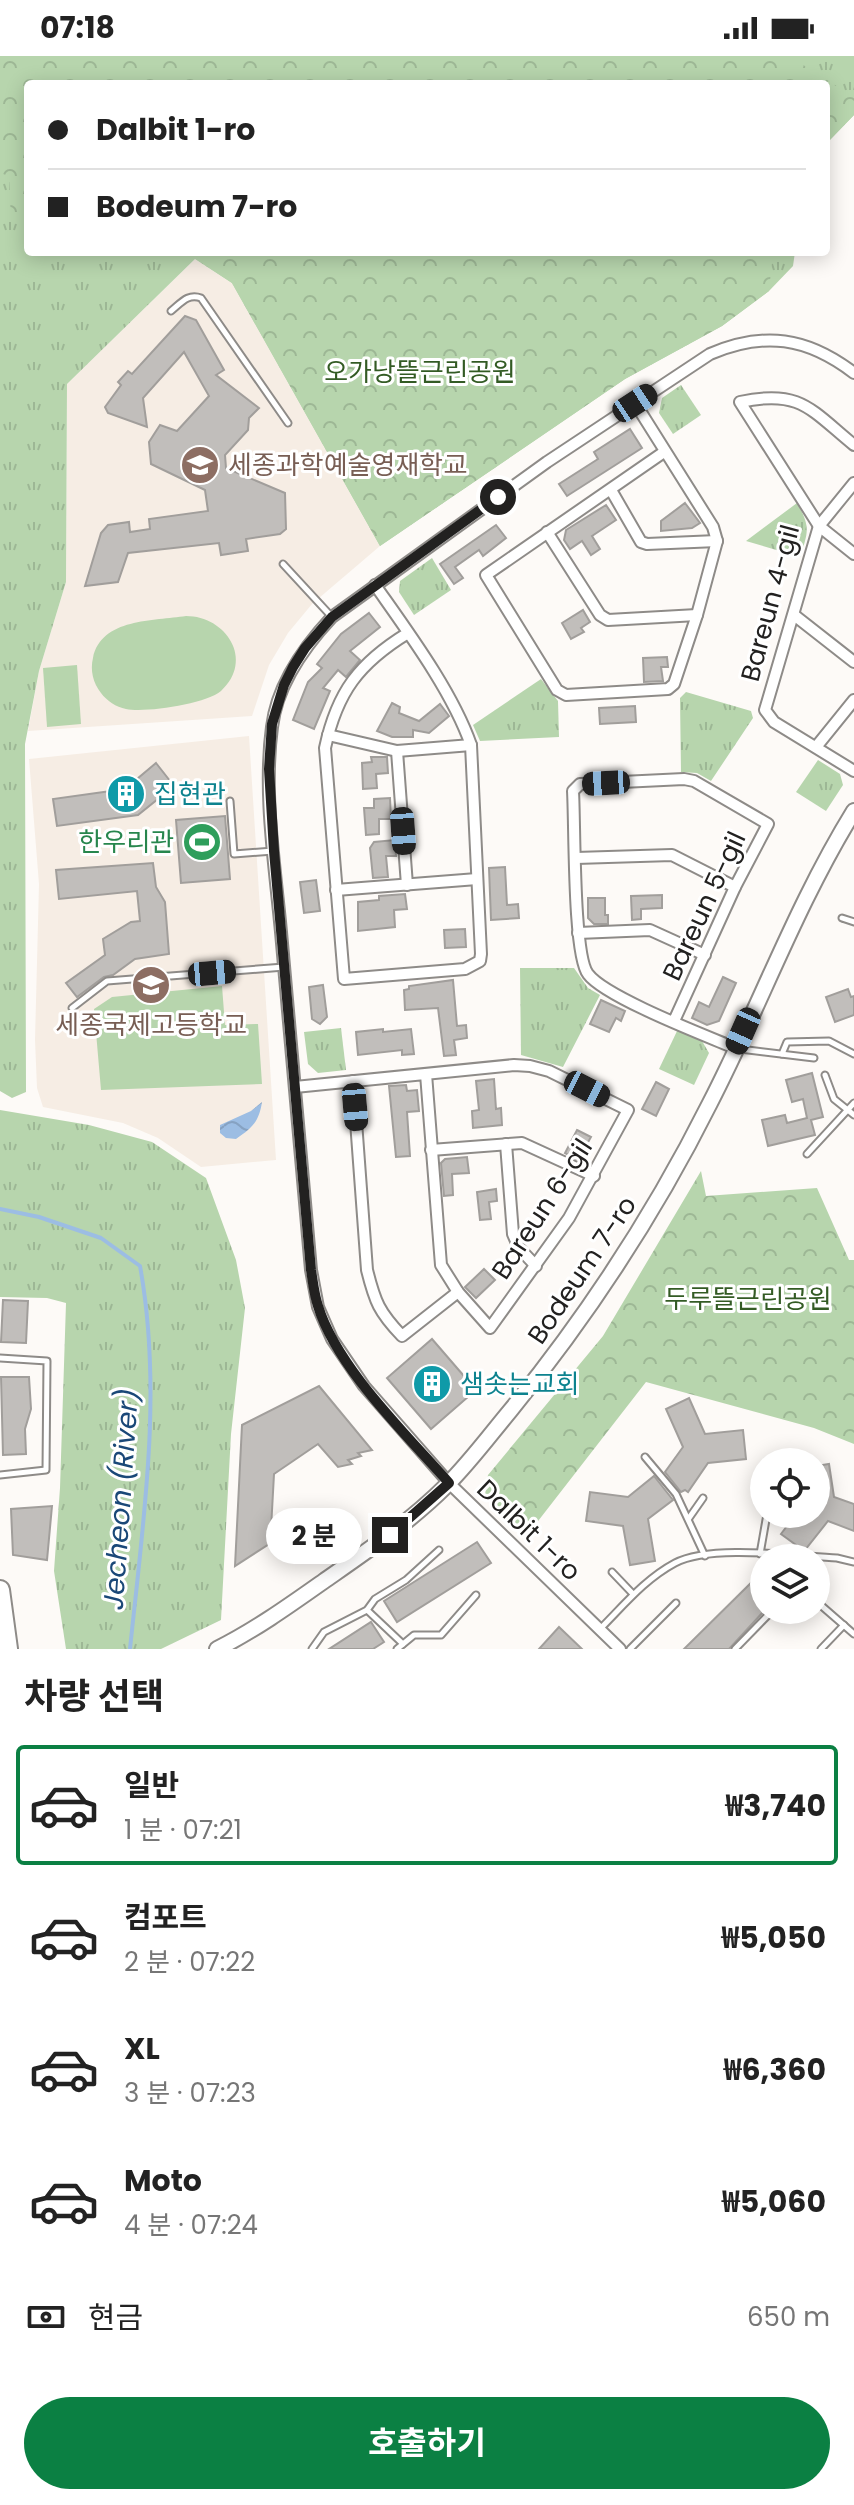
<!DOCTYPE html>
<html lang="ko">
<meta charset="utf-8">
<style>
:root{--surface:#fff;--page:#f6f6f6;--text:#222;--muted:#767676;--line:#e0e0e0;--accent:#0b8043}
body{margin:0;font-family:Poppins,"Noto Sans KR",sans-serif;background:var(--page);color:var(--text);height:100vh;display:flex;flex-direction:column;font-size:30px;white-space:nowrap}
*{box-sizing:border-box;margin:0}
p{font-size:26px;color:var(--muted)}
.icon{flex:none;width:44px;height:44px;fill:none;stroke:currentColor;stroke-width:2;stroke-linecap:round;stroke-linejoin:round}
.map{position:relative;height:1593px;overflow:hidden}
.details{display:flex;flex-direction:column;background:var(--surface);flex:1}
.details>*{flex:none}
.top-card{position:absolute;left:24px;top:24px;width:806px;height:176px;border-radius:8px;box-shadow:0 4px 20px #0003;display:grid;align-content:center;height:176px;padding:0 24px;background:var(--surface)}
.fabs{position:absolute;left:750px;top:1392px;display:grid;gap:16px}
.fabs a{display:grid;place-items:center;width:80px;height:80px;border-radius:50%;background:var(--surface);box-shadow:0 4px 20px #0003;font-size:40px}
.end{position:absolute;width:36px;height:36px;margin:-18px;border:10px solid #222120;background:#fff;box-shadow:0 0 0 4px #fff}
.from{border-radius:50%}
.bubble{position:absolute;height:56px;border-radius:28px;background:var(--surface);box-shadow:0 4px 20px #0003;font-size:26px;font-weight:700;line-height:56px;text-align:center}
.car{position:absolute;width:24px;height:48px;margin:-24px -12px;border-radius:10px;box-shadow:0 0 6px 2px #0007;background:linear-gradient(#222 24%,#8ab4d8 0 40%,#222 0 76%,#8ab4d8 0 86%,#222 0)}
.top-card b{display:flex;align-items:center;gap:28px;height:76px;font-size:30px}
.top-card b+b{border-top:2px solid var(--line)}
.top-card i{width:20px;height:20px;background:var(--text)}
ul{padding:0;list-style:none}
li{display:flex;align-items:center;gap:24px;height:120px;margin:0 16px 12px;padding:0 8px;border:4px solid transparent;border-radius:8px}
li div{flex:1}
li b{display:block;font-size:30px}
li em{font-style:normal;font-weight:700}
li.current{border-color:var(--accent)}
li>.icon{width:72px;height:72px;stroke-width:1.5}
h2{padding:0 24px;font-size:36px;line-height:96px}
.pay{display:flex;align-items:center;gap:20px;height:88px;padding:0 24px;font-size:30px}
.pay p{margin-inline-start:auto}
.button{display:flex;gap:16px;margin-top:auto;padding:16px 24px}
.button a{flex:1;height:92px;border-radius:48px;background:var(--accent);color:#fff;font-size:32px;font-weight:700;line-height:92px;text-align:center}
.status{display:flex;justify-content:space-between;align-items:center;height:56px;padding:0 40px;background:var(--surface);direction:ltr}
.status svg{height:22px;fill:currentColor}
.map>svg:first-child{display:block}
.built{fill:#f6ede4}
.grass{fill:url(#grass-tufts)}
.forest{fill:url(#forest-crowns)}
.pitch{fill:#b7d5ad}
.water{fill:url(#water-waves)}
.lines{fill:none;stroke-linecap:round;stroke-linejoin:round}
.stream{stroke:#9cbde3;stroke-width:4}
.building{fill:#c1bebb;stroke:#a19e9b;stroke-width:2}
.lane-casing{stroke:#8e8b88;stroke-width:9}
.street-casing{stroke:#8e8b88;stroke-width:14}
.secondary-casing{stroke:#8e8b88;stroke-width:18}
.highway-casing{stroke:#8e8b88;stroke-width:22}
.lane{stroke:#fff;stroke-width:5}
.street{stroke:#fff;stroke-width:10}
.secondary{stroke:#fff;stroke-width:14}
.highway{stroke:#fff;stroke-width:18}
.route{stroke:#222120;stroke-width:10}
.labels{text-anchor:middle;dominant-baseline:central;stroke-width:6;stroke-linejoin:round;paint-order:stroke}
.park-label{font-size:26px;fill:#335b24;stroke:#fff}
.education-label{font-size:26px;fill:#785e54;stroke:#fff;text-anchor:start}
.street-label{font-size:26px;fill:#222120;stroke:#fff}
.culture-label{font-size:26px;fill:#0d838f;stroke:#fff;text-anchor:start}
.leisure-label{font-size:26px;fill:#27864d;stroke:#fff;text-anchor:end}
.water-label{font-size:28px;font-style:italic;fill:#1a4878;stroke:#fff}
</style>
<div class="status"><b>07:18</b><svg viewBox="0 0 49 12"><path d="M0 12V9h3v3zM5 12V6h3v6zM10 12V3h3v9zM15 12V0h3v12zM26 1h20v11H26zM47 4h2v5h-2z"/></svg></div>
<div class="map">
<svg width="854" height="1593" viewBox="0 0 854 1593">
<defs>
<pattern id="grass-tufts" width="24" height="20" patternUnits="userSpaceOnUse" patternTransform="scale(2)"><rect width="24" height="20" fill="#b7d5ad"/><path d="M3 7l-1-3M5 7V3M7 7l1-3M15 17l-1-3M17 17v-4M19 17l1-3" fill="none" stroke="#9db795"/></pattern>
<pattern id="forest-crowns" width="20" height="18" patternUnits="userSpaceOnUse" patternTransform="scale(2)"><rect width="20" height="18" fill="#b7d5ad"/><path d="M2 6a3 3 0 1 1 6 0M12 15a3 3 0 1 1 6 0" fill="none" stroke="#9db795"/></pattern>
<pattern id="water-waves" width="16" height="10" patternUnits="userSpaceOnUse" patternTransform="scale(2)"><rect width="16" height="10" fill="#9cbde3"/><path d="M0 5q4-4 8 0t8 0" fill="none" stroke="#86a2c2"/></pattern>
</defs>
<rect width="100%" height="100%" fill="#fdfaf7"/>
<g class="built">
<polygon points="195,203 232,227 380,490 312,548 288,577 269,609 252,660 28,675 39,615 66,526 67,328"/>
<polygon points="249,680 276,1104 201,1111 158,1082 123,1067 43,1051 37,1032 35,984 39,828 29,703"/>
</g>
<g class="grass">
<polygon points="0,0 854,0 854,59 826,88 826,28 28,28 28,196 795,196 793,210 769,235 722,270 625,323 380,490 232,227 195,203 67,328 66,526 39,615 25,688 26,1036 12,1042 0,1035"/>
<polygon points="681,329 701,359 673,378 659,357 662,342"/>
<path d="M797,447C811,471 808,476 800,501L746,485Z"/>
<polygon points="432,502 451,534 414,559 399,536 400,525"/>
<polygon points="541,623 558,645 559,681 480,685 473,669"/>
<polygon points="686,636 751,655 753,662 711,725 697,717 681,716 680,642"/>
<polygon points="818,704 840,718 843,729 826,755 796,736"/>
<polygon points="520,912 574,912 588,932 600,939 563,1011 521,999"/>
<polygon points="341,972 346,1014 318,1017 308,1008 304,976"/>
<polygon points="678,973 702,985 709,997 694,1029 659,1013"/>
<polygon points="0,1054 89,1069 152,1086 206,1122 236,1204 245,1252 231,1378 221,1564 161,1593 66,1593 54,1515 60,1432 66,1247 47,1242 0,1241"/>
</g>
<g class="forest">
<polygon points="0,0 789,0 854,41 854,59 826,88 826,28 28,28 28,159 11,162 9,120 0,117"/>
<polygon points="185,196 773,196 769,235 722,270 625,323 380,490 232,227"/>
<polygon points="701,1115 706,1140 817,1132 849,1204 854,1204 854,1388 814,1372 646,1326 528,1478 485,1439 488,1419 603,1280"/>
</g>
<g class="pitch">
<path d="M186,560C226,560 255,604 221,635C206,648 145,657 126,653C116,651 107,645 101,637C93,627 90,614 93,602C101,562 154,565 186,560Z"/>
<polygon points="77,609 81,668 47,671 43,612"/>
<polygon points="222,930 225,969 258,968 262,1028 101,1034 94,953 112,941"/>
</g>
<path class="water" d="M262,1046C259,1066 252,1072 236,1083L226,1082L220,1077V1069L251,1055Z"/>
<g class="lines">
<path class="stream" d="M0,1153L39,1161L101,1182L140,1210C163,1336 143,1467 130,1593"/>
</g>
<g class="building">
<polygon points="185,260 196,264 224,314 216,319 259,352 249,362 248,374 225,399 226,412 285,437 286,473 280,478 246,483 248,495 221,499 219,487 128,497 118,526 85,530 101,477 108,469 129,466 130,476 150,473 149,463 208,455 205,434 151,408 149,386 160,369 177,375 209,340 184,296 143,342 147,371 108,357 105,351 121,329 118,326 128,315 132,318"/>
<polygon points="630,373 642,392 567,440 559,428 598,403 594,396"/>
<polygon points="685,447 700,467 692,472 661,475 661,465"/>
<polygon points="606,449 616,464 592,480 600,493 591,499 582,485 570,493 564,484 566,474"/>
<polygon points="496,469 506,482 483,500 479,494 455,511 463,522 454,528 440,508"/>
<polygon points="583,554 590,566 581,572 584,576 571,583 562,567"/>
<polygon points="369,557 380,571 350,595 360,604 346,621 338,614 323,632 330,635 314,673 293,664 308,626 322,612 317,608 341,578"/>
<polygon points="667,601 668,611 661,611 663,625 644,626 643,602"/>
<polygon points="392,647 400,651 399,657 419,665 440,648 449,660 429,677 413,674 413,681 392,681 377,675"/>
<polygon points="635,650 636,666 600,668 599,652"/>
<polygon points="371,701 387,701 388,717 376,718 377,732 363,733 362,707 372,706"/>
<polygon points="156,707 174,730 138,759 57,770 53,743 125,733"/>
<polygon points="390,742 391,763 379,763 379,778 366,779 364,752 374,752 374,743"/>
<polygon points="225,760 230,823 181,827 176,764"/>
<polygon points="395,784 396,800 386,800 388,821 373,822 370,792 374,786"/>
<polygon points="153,807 156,831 165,846 169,898 135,903 113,919 104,921 77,941 66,927 105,899 103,883 131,866 140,865 137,835 59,843 56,814"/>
<polygon points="505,811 507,849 518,848 519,862 491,864 489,812"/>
<polygon points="316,824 320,855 304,857 300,826"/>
<polygon points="405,838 407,853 394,854 395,871 358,875 358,846 379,844 379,840"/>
<polygon points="662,839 662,852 641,853 641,863 632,864 631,840"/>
<polygon points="588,842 605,842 605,859 608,859 608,868 594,868 588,862"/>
<polygon points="465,873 466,891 445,892 444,874"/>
<polygon points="723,921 736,927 719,965 707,969 692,962 699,946 709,951"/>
<polygon points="453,924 457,970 466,969 467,982 454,984 456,999 444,1000 438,952 405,954 404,934 409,933 409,930"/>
<polygon points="323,929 327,961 320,968 312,963 309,931"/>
<polygon points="848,933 851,941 854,940 854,959 835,966 826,941"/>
<polygon points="601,944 625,955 621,965 616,962 609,976 590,968"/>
<polygon points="383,973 383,976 411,973 414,998 402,999 402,994 358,999 356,976"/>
<polygon points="812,1017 823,1061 811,1064 815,1079 768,1090 762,1064 785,1059 787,1067 807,1062 803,1043 792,1046 786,1024"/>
<polygon points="494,1023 496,1053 501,1052 502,1069 473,1072 472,1055 479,1054 476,1025"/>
<polygon points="656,1026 669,1033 656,1060 642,1053"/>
<polygon points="406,1029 407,1035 417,1034 419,1055 407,1056 410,1100 396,1101 389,1030"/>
<polygon points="577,1074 591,1081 578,1104 565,1097"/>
<polygon points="467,1101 469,1117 452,1118 453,1139 444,1140 441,1107 445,1103"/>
<polygon points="496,1133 497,1145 489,1146 491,1163 480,1164 477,1136"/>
<polygon points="484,1213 495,1224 476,1242 465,1231"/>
<polygon points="3,1244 28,1245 26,1287 1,1286"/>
<polygon points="432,1283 476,1334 431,1373 387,1322"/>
<polygon points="1,1321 29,1321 31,1353 25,1373 26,1398 3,1399"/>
<polygon points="319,1330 372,1394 358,1397 361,1400 348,1404 352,1408 338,1411 318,1388 274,1418 271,1473 277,1483 235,1510 242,1369"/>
<polygon points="689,1342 705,1378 743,1374 746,1403 708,1407 688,1436 685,1434 681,1436 665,1416 683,1391 666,1353"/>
<polygon points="829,1408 834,1441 854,1448 854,1475 828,1465 805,1494 803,1494 781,1478 796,1458 816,1458 816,1410"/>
<polygon points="654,1420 673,1444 648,1463 655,1505 630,1509 623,1470 586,1465 590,1436 628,1441"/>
<polygon points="52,1450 47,1504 13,1499 11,1453"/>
<polygon points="477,1486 491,1507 397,1566 384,1545"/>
<polygon points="764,1514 764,1555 729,1593 684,1593"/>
<polygon points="371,1566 384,1586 373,1593 329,1593"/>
<polygon points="559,1571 582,1593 539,1593"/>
</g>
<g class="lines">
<g class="lane-casing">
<g id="lane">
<path d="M171,255C181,247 188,237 201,242L288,367"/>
<polyline points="283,508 331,560"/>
<polyline points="230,745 234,798 273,795"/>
<polyline points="842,862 854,866"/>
<polyline points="72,952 107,925 284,911"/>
<polyline points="740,993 814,1002"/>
<polyline points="782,998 787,986 829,985 854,998"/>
<polyline points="825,1019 834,1043 854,1059"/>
<polyline points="807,1098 854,1047"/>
<polyline points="0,1302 47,1305 46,1414 0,1419"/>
<polyline points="645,1401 676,1438 705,1500"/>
<polyline points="689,1462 703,1442"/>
<polyline points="760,1498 767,1458"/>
<polyline points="612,1516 633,1538"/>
<polyline points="816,1545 854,1578"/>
<polyline points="367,1554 403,1588"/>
<path d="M600,1573C624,1549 645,1523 675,1507C710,1488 796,1500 837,1502L854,1506"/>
<polyline points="312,1593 324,1576 367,1554 375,1543 406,1524 439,1494"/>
<polyline points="397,1593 414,1579 441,1579 476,1539"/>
<polyline points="630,1593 676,1547"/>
<polyline points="735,1593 773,1554"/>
<polyline points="821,1593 844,1569"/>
</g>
</g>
<g class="street-casing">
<g id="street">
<polyline points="635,347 713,471 717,485 697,559 674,628 668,633 566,639 557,634 486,519 664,396"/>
<path d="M854,389C810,353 800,333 740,346L819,470L854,498"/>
<polyline points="854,427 819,470 765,654 774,666 854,715"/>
<polyline points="611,434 641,486 647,488 717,485"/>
<polyline points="547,476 600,559 608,564 697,559"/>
<path d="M375,529C408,576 452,635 471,689L481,898L480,905L465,913L344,923L325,692C337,636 359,607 408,577"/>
<polyline points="794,559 854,606"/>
<polyline points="328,679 397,695 471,689"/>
<polyline points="816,691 854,644"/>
<polyline points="397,695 407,829"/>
<polyline points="576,802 672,799 735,831"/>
<polyline points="336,834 477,823"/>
<polyline points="578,877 650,874 705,899"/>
<path d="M674,965L735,831L768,768L694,725L684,723L580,728L573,735C575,768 573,899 588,918C605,941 704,979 735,992"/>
<path d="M353,1025L367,1214C375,1246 379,1256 402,1280L458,1236"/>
<polyline points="295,1031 514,1009 530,1010 549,1015 628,1054 569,1162 490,1272 458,1236 441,1209 426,1018"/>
<polyline points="506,1088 513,1178 519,1192 536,1210"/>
<polyline points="431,1094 522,1087 594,1120"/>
<path d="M620,1593L449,1427L364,1330L332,1283L318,1251L311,1214C301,1101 291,989 281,876C275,809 263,737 272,671C277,628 304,591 332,561L547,406L710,298C764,275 807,281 854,317"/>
</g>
</g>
<g class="secondary-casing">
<path id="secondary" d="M217,1593C255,1574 290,1549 324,1525C367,1495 410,1466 447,1429C470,1406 490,1379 510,1355C589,1258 654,1159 710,1047C760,950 796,849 854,755"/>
</g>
<g class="highway-casing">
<polyline id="highway" points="0,1534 8,1593"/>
</g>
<use href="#lane" class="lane"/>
<use href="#street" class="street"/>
<use href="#secondary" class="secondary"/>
<use href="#highway" class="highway"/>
</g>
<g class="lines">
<path class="route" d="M390,1479L449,1427C406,1378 337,1312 318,1250C314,1238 313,1226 311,1214L274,795L269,713L272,668L284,629L293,611L305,592L332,561L498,441"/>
</g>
<defs>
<g id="school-disc" transform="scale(2)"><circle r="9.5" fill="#8d6e63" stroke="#fff"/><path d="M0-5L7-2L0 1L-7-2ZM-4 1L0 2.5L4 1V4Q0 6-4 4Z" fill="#fff"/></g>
<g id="building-disc" transform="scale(2)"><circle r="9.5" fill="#0f9aa8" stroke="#fff"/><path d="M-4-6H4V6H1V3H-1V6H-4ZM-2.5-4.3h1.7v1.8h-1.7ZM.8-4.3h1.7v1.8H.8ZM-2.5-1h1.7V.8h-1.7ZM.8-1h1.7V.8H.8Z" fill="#fff"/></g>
<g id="stadium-disc" transform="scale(2)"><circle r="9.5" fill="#2e9e5b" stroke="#fff"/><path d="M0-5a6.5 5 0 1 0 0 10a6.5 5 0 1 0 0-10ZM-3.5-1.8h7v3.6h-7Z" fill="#fff"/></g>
</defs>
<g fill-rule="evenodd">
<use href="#school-disc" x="200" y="409"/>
<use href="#building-disc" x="126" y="738"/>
<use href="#stadium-disc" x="202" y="786"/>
<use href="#school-disc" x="151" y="929"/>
<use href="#building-disc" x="432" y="1328"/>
</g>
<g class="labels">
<g class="park-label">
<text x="420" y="316">오가낭뜰근린공원</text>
<text x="748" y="1243">두루뜰근린공원</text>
</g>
<g class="education-label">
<text x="228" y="409">세종과학예술영재학교</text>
<text x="151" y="969" text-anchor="middle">세종국제고등학교</text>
</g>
<g class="street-label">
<text transform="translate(770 547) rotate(-75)">Bareun 4-gil</text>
<text transform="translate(704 850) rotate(-65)">Bareun 5-gil</text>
<text transform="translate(542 1153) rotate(-57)">Bareun 6-gil</text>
<text transform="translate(582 1214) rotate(-56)">Bodeum 7-ro</text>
<text transform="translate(529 1474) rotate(44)">Dalbit 1-ro</text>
</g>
<g class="culture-label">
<text x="154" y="738">집현관</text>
<text x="460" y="1328">샘솟는교회</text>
</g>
<g class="leisure-label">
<text x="174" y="786">한우리관</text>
</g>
<g class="water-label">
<text transform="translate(121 1443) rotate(-86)">Jecheon (River)</text>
</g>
</g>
</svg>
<div class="fabs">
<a><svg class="icon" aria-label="locate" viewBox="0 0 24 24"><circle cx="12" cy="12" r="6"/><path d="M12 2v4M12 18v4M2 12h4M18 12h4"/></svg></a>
<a><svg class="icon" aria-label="layers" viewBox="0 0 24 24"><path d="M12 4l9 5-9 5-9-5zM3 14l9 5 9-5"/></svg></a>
</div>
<i class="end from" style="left:498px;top:441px"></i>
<i class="end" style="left:390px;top:1479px"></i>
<div class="bubble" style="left:266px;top:1452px;width:96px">2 분</div>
<i class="car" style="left:635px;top:347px;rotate:57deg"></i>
<i class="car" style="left:606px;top:727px;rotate:267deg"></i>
<i class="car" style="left:403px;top:775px;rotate:176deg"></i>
<i class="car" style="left:212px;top:917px;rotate:85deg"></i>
<i class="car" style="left:743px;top:975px;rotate:204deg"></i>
<i class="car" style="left:587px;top:1033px;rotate:117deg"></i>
<i class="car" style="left:355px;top:1051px;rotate:175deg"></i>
<div class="top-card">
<b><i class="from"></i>Dalbit 1-ro</b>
<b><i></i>Bodeum 7-ro</b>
</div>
</div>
<section class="details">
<h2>차량 선택</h2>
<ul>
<li class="current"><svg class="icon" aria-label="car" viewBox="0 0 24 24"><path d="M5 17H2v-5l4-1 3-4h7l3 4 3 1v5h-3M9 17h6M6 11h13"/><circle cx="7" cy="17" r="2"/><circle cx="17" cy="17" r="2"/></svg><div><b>일반</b><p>1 분 · 07:21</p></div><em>₩3,740</em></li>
<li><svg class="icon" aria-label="car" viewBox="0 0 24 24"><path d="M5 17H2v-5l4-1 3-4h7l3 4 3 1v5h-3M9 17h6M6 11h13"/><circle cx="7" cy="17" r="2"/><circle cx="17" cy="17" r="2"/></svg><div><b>컴포트</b><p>2 분 · 07:22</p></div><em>₩5,050</em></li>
<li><svg class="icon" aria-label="car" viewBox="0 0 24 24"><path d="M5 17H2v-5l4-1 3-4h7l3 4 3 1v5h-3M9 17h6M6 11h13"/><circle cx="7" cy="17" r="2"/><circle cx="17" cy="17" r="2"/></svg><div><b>XL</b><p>3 분 · 07:23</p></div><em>₩6,360</em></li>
<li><svg class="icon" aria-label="car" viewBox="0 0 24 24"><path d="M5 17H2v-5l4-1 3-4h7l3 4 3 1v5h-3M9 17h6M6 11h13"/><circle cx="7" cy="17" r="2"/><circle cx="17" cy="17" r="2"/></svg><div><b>Moto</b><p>4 분 · 07:24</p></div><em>₩5,060</em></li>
</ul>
<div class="pay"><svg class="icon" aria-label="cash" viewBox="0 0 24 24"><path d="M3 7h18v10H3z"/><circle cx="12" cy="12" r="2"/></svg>현금<p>650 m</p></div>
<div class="button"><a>호출하기</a></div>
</section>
